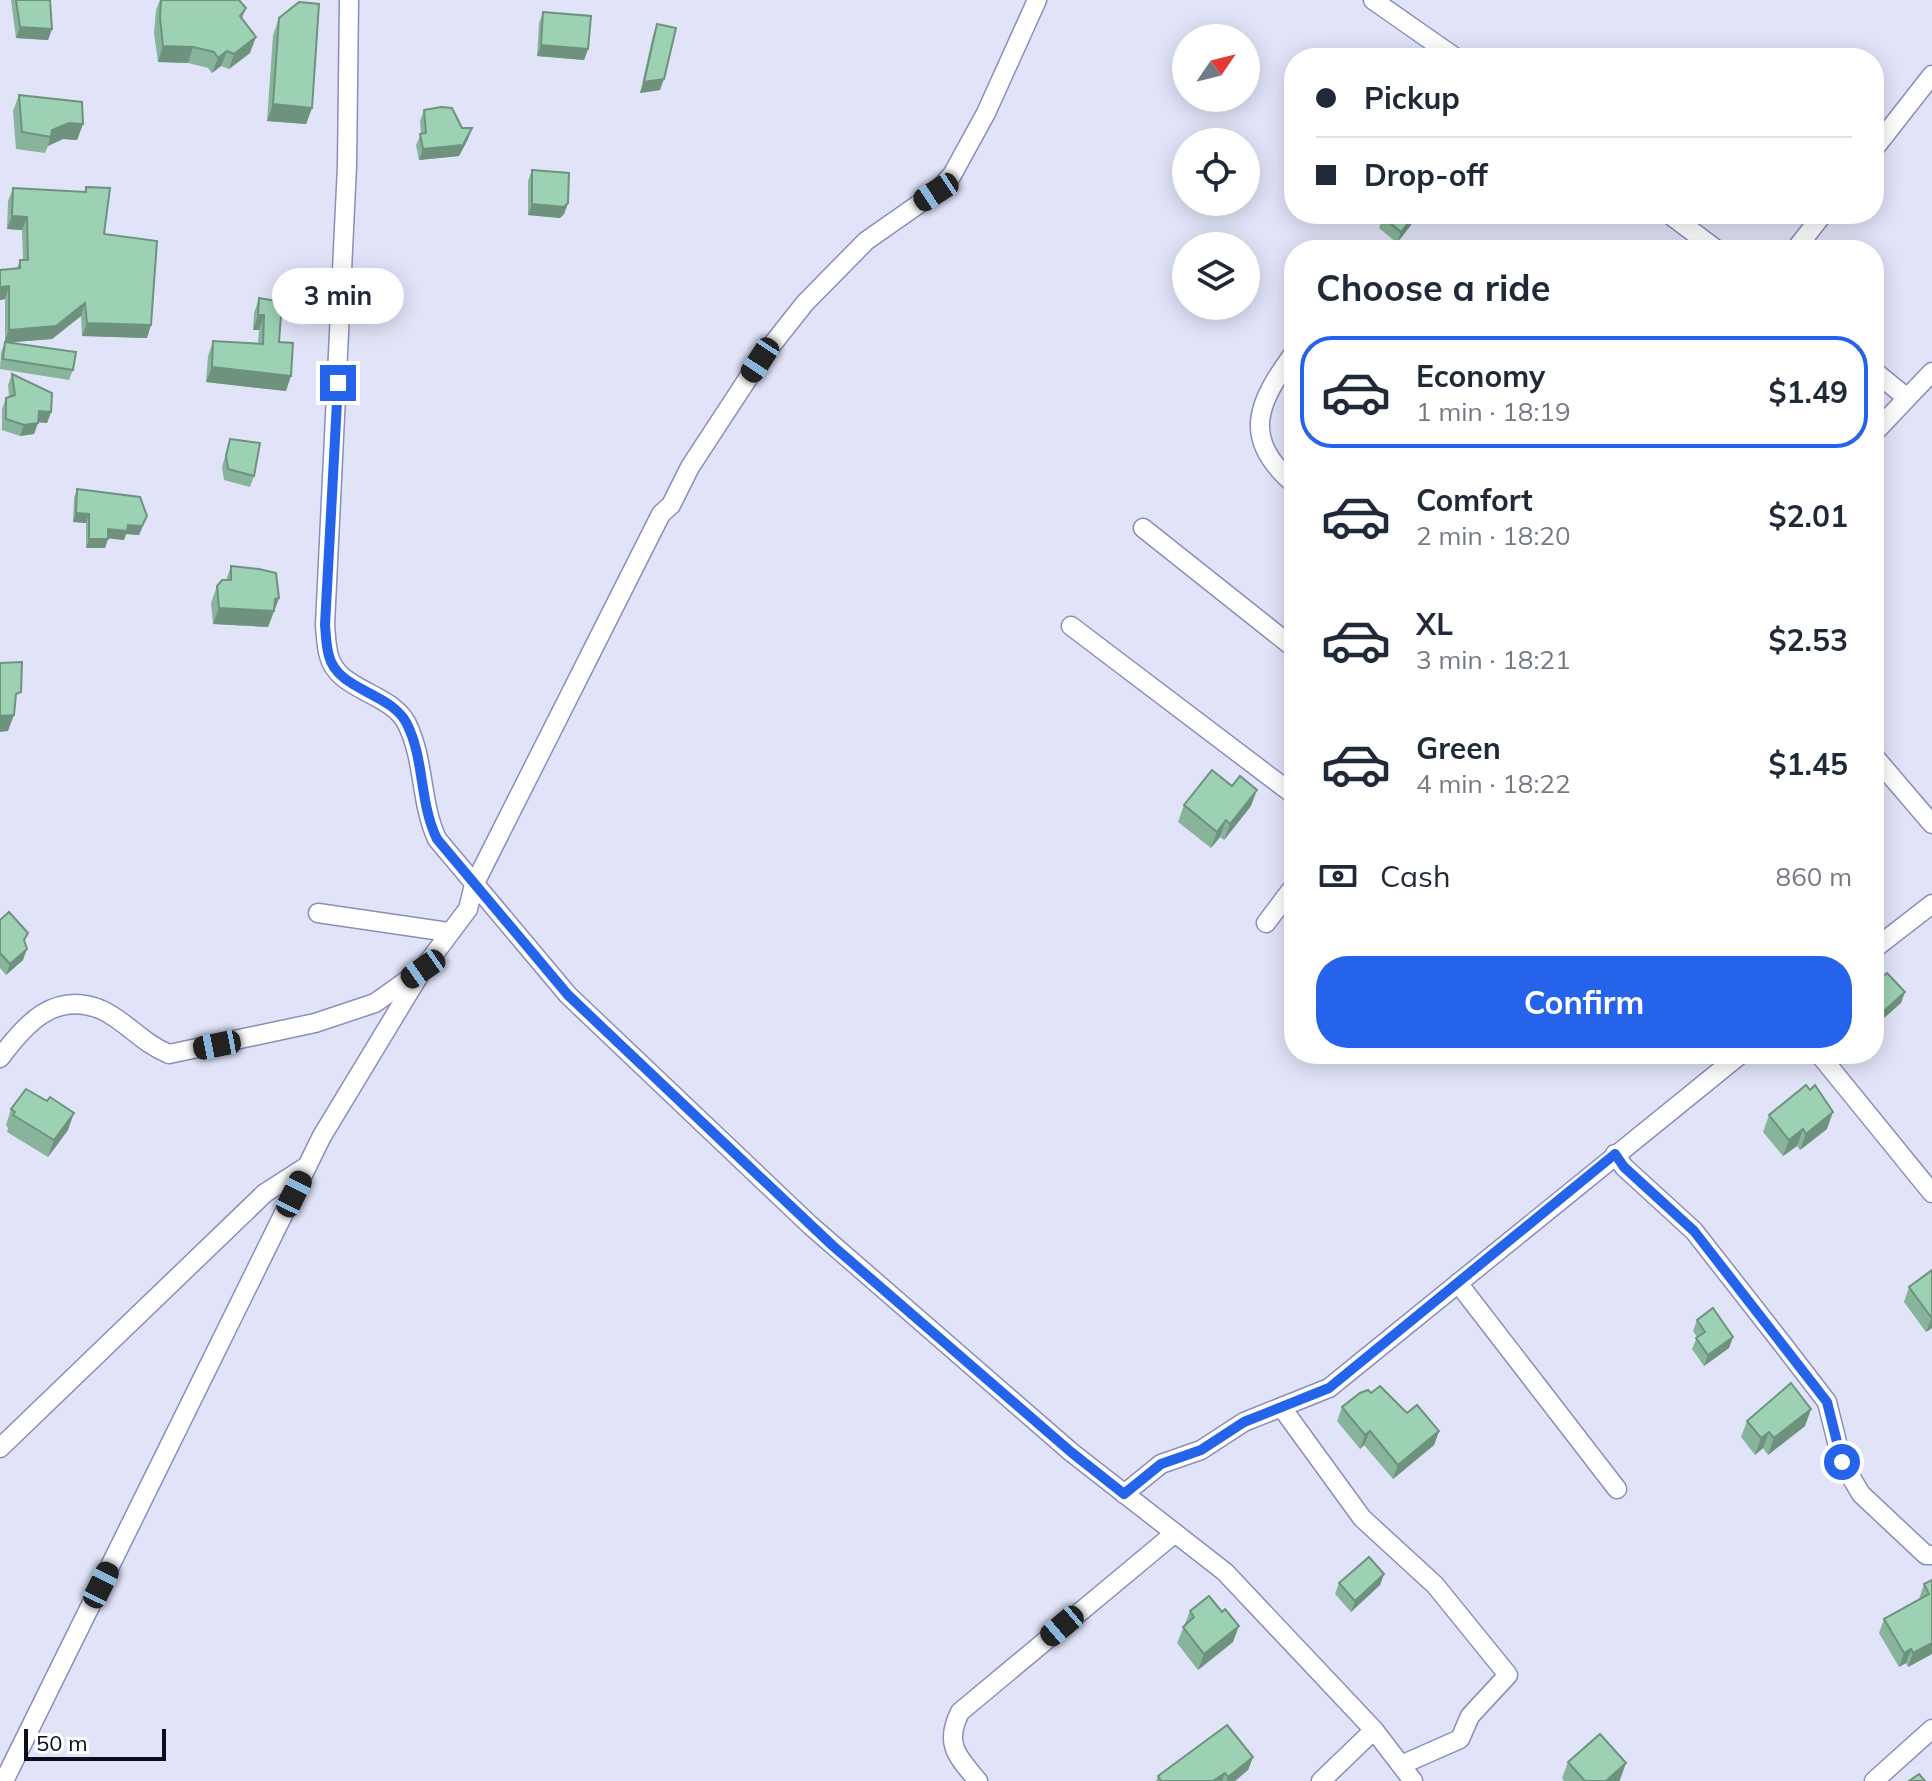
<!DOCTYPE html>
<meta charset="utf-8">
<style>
:root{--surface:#fff;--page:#f6f6f7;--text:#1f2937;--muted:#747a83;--line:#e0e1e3;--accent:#2563eb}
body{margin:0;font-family:Mulish,sans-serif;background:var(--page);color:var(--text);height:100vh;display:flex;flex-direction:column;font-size:30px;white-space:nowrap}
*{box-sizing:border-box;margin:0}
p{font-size:26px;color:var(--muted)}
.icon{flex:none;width:44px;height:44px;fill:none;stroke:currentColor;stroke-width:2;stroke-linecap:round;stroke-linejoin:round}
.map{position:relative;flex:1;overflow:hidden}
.sheet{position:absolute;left:1284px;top:240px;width:600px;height:824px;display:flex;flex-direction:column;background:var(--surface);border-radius:32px;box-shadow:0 4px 20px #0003}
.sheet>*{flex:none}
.banner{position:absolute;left:1284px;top:48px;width:600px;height:176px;border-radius:32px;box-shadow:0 4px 20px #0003;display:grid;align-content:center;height:176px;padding:0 32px;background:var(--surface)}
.needle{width:52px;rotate:55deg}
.controls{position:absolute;left:1172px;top:24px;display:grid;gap:16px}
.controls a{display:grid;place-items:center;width:88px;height:88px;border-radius:50%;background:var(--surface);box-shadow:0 4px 20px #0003;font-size:40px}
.scale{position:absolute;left:24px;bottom:20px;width:142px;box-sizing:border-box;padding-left:8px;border:4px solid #0b0c1c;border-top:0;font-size:22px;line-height:28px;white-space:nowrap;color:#0b0c1c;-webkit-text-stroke:6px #fff;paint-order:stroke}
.end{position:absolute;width:36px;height:36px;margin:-18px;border:10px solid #2563eb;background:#fff;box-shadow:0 0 0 4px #fff}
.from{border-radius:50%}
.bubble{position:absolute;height:56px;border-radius:28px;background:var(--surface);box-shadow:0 4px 20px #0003;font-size:26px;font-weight:700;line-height:56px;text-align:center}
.car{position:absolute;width:24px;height:48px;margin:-24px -12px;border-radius:10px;box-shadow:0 0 6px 2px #0007;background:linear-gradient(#222 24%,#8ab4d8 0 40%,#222 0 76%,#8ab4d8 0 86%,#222 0)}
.banner b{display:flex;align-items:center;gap:28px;height:76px;font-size:30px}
.banner b+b{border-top:2px solid var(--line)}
.banner i{width:20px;height:20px;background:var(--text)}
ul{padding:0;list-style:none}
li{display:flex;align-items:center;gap:24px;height:112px;margin:0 16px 12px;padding:0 16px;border:4px solid transparent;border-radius:32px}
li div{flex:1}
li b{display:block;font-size:30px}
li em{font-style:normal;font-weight:700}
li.current{border-color:var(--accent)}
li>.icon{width:72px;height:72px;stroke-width:1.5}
h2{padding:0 32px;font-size:36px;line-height:96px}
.pay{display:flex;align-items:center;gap:20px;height:88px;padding:0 32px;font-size:30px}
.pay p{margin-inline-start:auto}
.action{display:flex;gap:16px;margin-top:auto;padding:16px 32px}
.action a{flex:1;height:92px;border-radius:32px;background:var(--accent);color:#fff;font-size:32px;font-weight:700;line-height:92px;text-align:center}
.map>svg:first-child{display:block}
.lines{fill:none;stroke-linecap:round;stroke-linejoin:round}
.minor-casing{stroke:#898ebc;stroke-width:21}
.minor{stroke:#fff;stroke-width:18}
.wall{fill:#87b49a}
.shaded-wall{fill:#6e927d}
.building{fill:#9dd1b3;stroke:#6e927d;stroke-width:2}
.route{stroke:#2563eb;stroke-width:10}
</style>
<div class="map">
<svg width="1932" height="1781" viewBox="0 0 1932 1781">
<rect width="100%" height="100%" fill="#e1e4f8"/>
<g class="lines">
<g class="minor-casing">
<g id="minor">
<path d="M349,0L347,166L325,625C326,635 326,646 329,656C338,691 391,692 407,724C425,761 420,802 437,839L568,995L810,1225L1071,1452L1225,1572L1374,1730L1413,1781"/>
<polyline points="1373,0 1456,58"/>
<polyline points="1874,149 1932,75"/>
<polyline points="1669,214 1717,250"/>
<polyline points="1795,250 1823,214"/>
<path d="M1294,353C1258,402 1240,438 1294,484"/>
<polyline points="1874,371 1906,397"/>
<polyline points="1874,433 1932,372"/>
<polyline points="1143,528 1294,648"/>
<polyline points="1071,626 1294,795"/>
<polyline points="1874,756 1932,824"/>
<polyline points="318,913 448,932"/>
<polyline points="1266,923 1294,886"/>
<polyline points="1874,949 1932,904"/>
<polyline points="1819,1054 1932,1193"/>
<path d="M0,1058C25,1024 55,990 102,1010C126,1021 143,1044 169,1054L315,1023L375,1003L417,973"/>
<polyline points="1615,1154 1624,1167 1694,1231 1784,1346 1827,1402 1842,1462 1861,1494 1926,1555 1932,1555"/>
<polyline points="1458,1283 1617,1489"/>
<polyline points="1282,1408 1362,1518 1435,1585 1508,1675 1470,1716 1460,1739 1401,1765"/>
<polyline points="0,1448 265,1193 307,1166"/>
<polyline points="1124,1494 1161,1464 1201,1450 1244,1422 1329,1388 1741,1054"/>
<polyline points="4,1781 322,1136 423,969 468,909 474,885 661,514 671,505 690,467 760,360 805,303 866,241 936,192 952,175 986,113 1037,0"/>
<path d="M978,1781C957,1756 944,1744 960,1712L1175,1533"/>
<polyline points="1321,1781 1374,1730"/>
<polyline points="1874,1781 1932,1729"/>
</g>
</g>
<use href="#minor" class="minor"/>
</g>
<g class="wall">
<polygon points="11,0 50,0 52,29 48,40 16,38"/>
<polygon points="160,0 235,0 246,8 242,19 250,53 229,69 221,66 212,73 208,68 188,63 158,62 154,33 156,10"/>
<polygon points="543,12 588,49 584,60 537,56 539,23"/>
<polygon points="279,18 312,108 306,124 267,121 273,35"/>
<polygon points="657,24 660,90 640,93 653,35"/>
<polygon points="19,95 83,124 77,140 63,139 48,146 45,153 16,149 13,111"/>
<polygon points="424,110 468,139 459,156 419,160 416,145 421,134 420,121"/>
<polygon points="532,170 568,203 564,214 560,218 528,215 528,181"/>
<polygon points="86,187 147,338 82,336 81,316 52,339 6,342 73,370 69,380 0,369 1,352 5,343 5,299 0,300 0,270 17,268 20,260 23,260 22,230 7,229 8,201 13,188 84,192"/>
<polygon points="1383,217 1411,225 1397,243 1379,228"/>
<polygon points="259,298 279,342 286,391 206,382 208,356 213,341 258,344 259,330 253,330 254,313"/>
<polygon points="12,374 51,412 47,423 38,422 34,434 20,436 2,430 2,409 6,398 9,397 8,385"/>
<polygon points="230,439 254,476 250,487 224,480 222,467"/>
<polygon points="77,489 147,516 139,535 126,534 124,540 108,538 105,548 86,548 86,523 73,522 74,498"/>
<polygon points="231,566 279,598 268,627 213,624 211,603 217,586 226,580"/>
<polygon points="1232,786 1251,806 1224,840 1220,837 1211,848 1178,822 1184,805"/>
<polygon points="0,920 25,942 23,960 6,975 0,968"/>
<polygon points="11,1109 68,1130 48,1157 7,1132 8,1128 6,1125"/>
<polygon points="1769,1115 1827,1129 1800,1150 1797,1146 1783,1156 1763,1132"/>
<polygon points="1932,1270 1932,1328 1926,1332 1904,1302 1909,1287"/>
<polygon points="1697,1320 1733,1337 1729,1348 1704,1366 1692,1349 1697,1337 1693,1331"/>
<polygon points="1371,1393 1439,1431 1434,1445 1393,1479 1364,1445 1360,1449 1337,1421 1342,1407"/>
<polygon points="1811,1409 1805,1426 1768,1455 1763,1448 1755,1455 1741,1437 1747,1421"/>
<polygon points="1384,1574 1380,1585 1351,1612 1335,1594 1339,1583"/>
<polygon points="1932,1580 1932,1654 1908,1667 1906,1663 1899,1667 1879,1633 1884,1619 1919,1599 1924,1584"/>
<polygon points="1190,1611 1222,1612 1233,1642 1198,1670 1177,1643"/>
<polygon points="1253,1757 1248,1770 1235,1781 1156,1781 1158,1776"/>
<polygon points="1568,1762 1620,1780 1619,1781 1564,1781 1562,1778"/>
</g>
<g class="shaded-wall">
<polygon points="20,27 52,29 48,40 16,38"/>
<polygon points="256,37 250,53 229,69 234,54"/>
<polygon points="541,45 588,49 584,60 537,56"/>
<polygon points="163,46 193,47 188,63 158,62"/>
<polygon points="227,51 221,66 212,73 218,58"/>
<polygon points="664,79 660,90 640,93 644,82"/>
<polygon points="273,104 312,108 306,124 267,121"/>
<polygon points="69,123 83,124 77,140 63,139 48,146 52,130"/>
<polygon points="472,128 468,139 459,156 419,160 423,149"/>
<polygon points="568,203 564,214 560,218 528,215 532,204"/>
<polygon points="1415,214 1411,225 1397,243 1401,232"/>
<polygon points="12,216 27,217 22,230 7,229"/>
<polygon points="9,286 5,299 0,300 0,287"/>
<polygon points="85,303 81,316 52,339 4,343 9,330"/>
<polygon points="258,315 264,315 259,330 253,330"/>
<polygon points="87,323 151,325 147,338 82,336"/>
<polygon points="212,367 291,376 286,391 206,382"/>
<polygon points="39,411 51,412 47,423 35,422"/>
<polygon points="38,423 34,434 20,436 24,425"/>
<polygon points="76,513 89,514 86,523 73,522"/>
<polygon points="147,516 139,535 126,534 124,540 105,538 108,529 128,525"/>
<polygon points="89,539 108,539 105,548 86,548"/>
<polygon points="279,598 268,627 213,624 219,608"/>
<polygon points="14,715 8,731 0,732 0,716"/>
<polygon points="1257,790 1251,806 1224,840 1230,824"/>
<polygon points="1226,820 1220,837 1211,848 1217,832"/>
<polygon points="27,949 23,960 6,975 10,964"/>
<polygon points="1905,992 1901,1003 1874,1027 1874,1020"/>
<polygon points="1833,1112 1827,1129 1800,1150 1806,1134"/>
<polygon points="74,1113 68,1130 48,1157 54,1140"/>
<polygon points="1803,1129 1797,1146 1783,1156 1789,1140"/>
<polygon points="1932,1317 1932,1328 1926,1332"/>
<polygon points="1733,1337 1729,1348 1704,1366 1708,1355"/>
<polygon points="1811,1409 1805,1426 1768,1455 1774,1438"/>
<polygon points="1370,1431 1364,1445 1360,1449 1365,1435"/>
<polygon points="1439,1431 1434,1445 1393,1479 1398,1465"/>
<polygon points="1769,1432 1763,1448 1755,1455 1761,1438"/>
<polygon points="1384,1574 1380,1585 1351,1612 1355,1601"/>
<polygon points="1239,1626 1233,1642 1198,1670 1204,1654"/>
<polygon points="1932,1643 1932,1654 1908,1667 1913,1653"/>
<polygon points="1911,1649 1906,1663 1899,1667 1904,1653"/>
<polygon points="1253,1757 1248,1770 1235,1781 1227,1781 1228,1777"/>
<polygon points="1626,1763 1620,1780 1619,1781 1606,1781"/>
<polygon points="1225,1773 1222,1781 1213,1781"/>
</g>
<g class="building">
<polygon points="16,0 50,0 52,29 20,27"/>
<polygon points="161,0 239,0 246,8 240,16 256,37 234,54 227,51 218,58 214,52 193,47 163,46 160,18"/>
<polygon points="299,2 319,4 312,108 273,104 279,18"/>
<polygon points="543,12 591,16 588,49 541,45"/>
<polygon points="657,24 676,28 664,79 644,82"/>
<polygon points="19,95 82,102 83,124 69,123 52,130 51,137 22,132"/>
<polygon points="441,107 452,108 462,128 472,128 463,145 423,149 420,134 426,133 424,110"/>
<polygon points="532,170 569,173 568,203 564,207 532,204"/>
<polygon points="86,187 110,188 104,234 157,241 151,325 87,323 85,303 56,326 9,330 9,286 0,287 0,270 20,268 20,260 28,260 27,217 12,216 13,188 86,192"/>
<polygon points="1385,214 1415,214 1401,232 1383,217"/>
<polygon points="259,298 282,302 279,342 293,343 291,376 212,367 213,341 263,344 264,315 258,315"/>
<polygon points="5,342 76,352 73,370 3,359"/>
<polygon points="12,374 52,393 51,412 39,411 38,423 24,425 6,419 6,398 15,395"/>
<polygon points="230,439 260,443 254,476 228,469 226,456"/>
<polygon points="77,489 140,497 147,516 142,526 128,525 127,531 108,529 108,539 89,539 89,514 76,513"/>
<polygon points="231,566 259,569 276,573 279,598 275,599 274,611 219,608 217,586 222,580 231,580"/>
<polygon points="22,662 21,692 16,694 14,715 0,716 0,663"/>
<polygon points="1212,770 1232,786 1240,776 1257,790 1230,824 1226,820 1217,832 1184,805"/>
<polygon points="9,912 28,933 24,940 27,949 10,964 0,953 0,920"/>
<polygon points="1887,973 1905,992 1874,1020 1874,984"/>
<polygon points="1806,1085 1810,1090 1815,1085 1833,1112 1806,1134 1803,1129 1789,1140 1769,1115"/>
<polygon points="26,1089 47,1101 50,1097 74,1113 54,1140 13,1115 15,1112 11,1109"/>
<polygon points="1932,1270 1932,1317 1931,1317 1909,1287"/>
<polygon points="1713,1308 1733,1337 1708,1355 1696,1338 1705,1332 1697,1320"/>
<polygon points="1791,1383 1811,1409 1774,1438 1769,1432 1761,1438 1747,1421"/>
<polygon points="1380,1386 1407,1413 1417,1405 1439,1431 1398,1465 1370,1431 1365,1435 1342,1407 1360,1393 1368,1390 1371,1393"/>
<polygon points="1369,1557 1384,1574 1355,1601 1339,1583"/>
<polygon points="1932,1580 1932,1643 1913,1653 1911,1649 1904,1653 1884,1619 1929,1594 1924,1584"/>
<polygon points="1209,1596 1222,1612 1225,1609 1239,1626 1204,1654 1183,1627 1194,1617 1190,1611"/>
<polygon points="1227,1725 1253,1757 1228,1777 1225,1773 1213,1781 1161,1781 1158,1776"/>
<polygon points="1600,1734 1626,1763 1606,1781 1585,1781 1568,1762"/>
<polygon points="1919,1774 1925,1781 1909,1781"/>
</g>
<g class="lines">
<path class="route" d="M338,383L325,625C326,635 326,646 329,656C338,691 391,692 407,724C425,761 419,802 437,839L568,995L744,1162L833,1246L1071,1452L1124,1494L1161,1464L1201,1450L1244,1422L1329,1388L1615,1154L1624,1167L1694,1231L1827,1402L1842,1462"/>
</g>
</svg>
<div class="controls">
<a><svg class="needle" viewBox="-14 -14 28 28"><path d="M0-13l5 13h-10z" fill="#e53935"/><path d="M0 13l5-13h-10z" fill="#747a83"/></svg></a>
<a><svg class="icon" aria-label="locate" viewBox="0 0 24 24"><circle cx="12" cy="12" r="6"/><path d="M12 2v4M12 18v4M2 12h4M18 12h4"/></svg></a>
<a><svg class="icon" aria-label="layers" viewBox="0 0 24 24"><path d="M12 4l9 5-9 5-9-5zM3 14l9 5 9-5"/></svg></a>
</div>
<div class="scale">50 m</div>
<i class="end from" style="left:1842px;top:1462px"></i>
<i class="end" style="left:338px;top:383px"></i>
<div class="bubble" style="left:272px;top:268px;width:132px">3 min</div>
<i class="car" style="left:936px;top:192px;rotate:237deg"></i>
<i class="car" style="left:760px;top:360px;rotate:213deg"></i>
<i class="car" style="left:423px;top:969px;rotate:235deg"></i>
<i class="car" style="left:217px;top:1045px;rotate:259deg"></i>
<i class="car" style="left:294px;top:1194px;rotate:26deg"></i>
<i class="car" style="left:101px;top:1585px;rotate:26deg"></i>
<i class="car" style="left:1062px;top:1626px;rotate:230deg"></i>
<div class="banner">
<b><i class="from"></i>Pickup</b>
<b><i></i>Drop-off</b>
</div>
<section class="sheet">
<h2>Choose a ride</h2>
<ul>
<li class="current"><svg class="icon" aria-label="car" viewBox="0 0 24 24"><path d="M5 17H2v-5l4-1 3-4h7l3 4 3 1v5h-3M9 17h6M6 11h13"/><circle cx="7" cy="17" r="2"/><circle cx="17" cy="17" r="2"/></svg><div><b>Economy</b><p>1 min · 18:19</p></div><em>$1.49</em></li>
<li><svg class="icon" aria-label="car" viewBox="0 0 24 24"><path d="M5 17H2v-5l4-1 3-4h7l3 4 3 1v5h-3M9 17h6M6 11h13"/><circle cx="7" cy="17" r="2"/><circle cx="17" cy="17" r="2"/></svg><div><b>Comfort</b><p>2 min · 18:20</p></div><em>$2.01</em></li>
<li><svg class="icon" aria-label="car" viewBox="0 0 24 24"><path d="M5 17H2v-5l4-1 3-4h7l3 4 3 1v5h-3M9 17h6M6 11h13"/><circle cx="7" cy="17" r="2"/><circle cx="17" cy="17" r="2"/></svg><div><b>XL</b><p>3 min · 18:21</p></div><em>$2.53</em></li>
<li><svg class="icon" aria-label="car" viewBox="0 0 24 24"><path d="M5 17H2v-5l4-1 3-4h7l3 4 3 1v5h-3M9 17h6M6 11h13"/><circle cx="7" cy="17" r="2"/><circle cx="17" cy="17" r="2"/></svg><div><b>Green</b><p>4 min · 18:22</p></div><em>$1.45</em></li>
</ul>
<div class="pay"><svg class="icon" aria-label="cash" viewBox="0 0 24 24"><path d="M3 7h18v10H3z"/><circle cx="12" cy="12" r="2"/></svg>Cash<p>860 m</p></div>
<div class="action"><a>Confirm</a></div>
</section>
</div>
